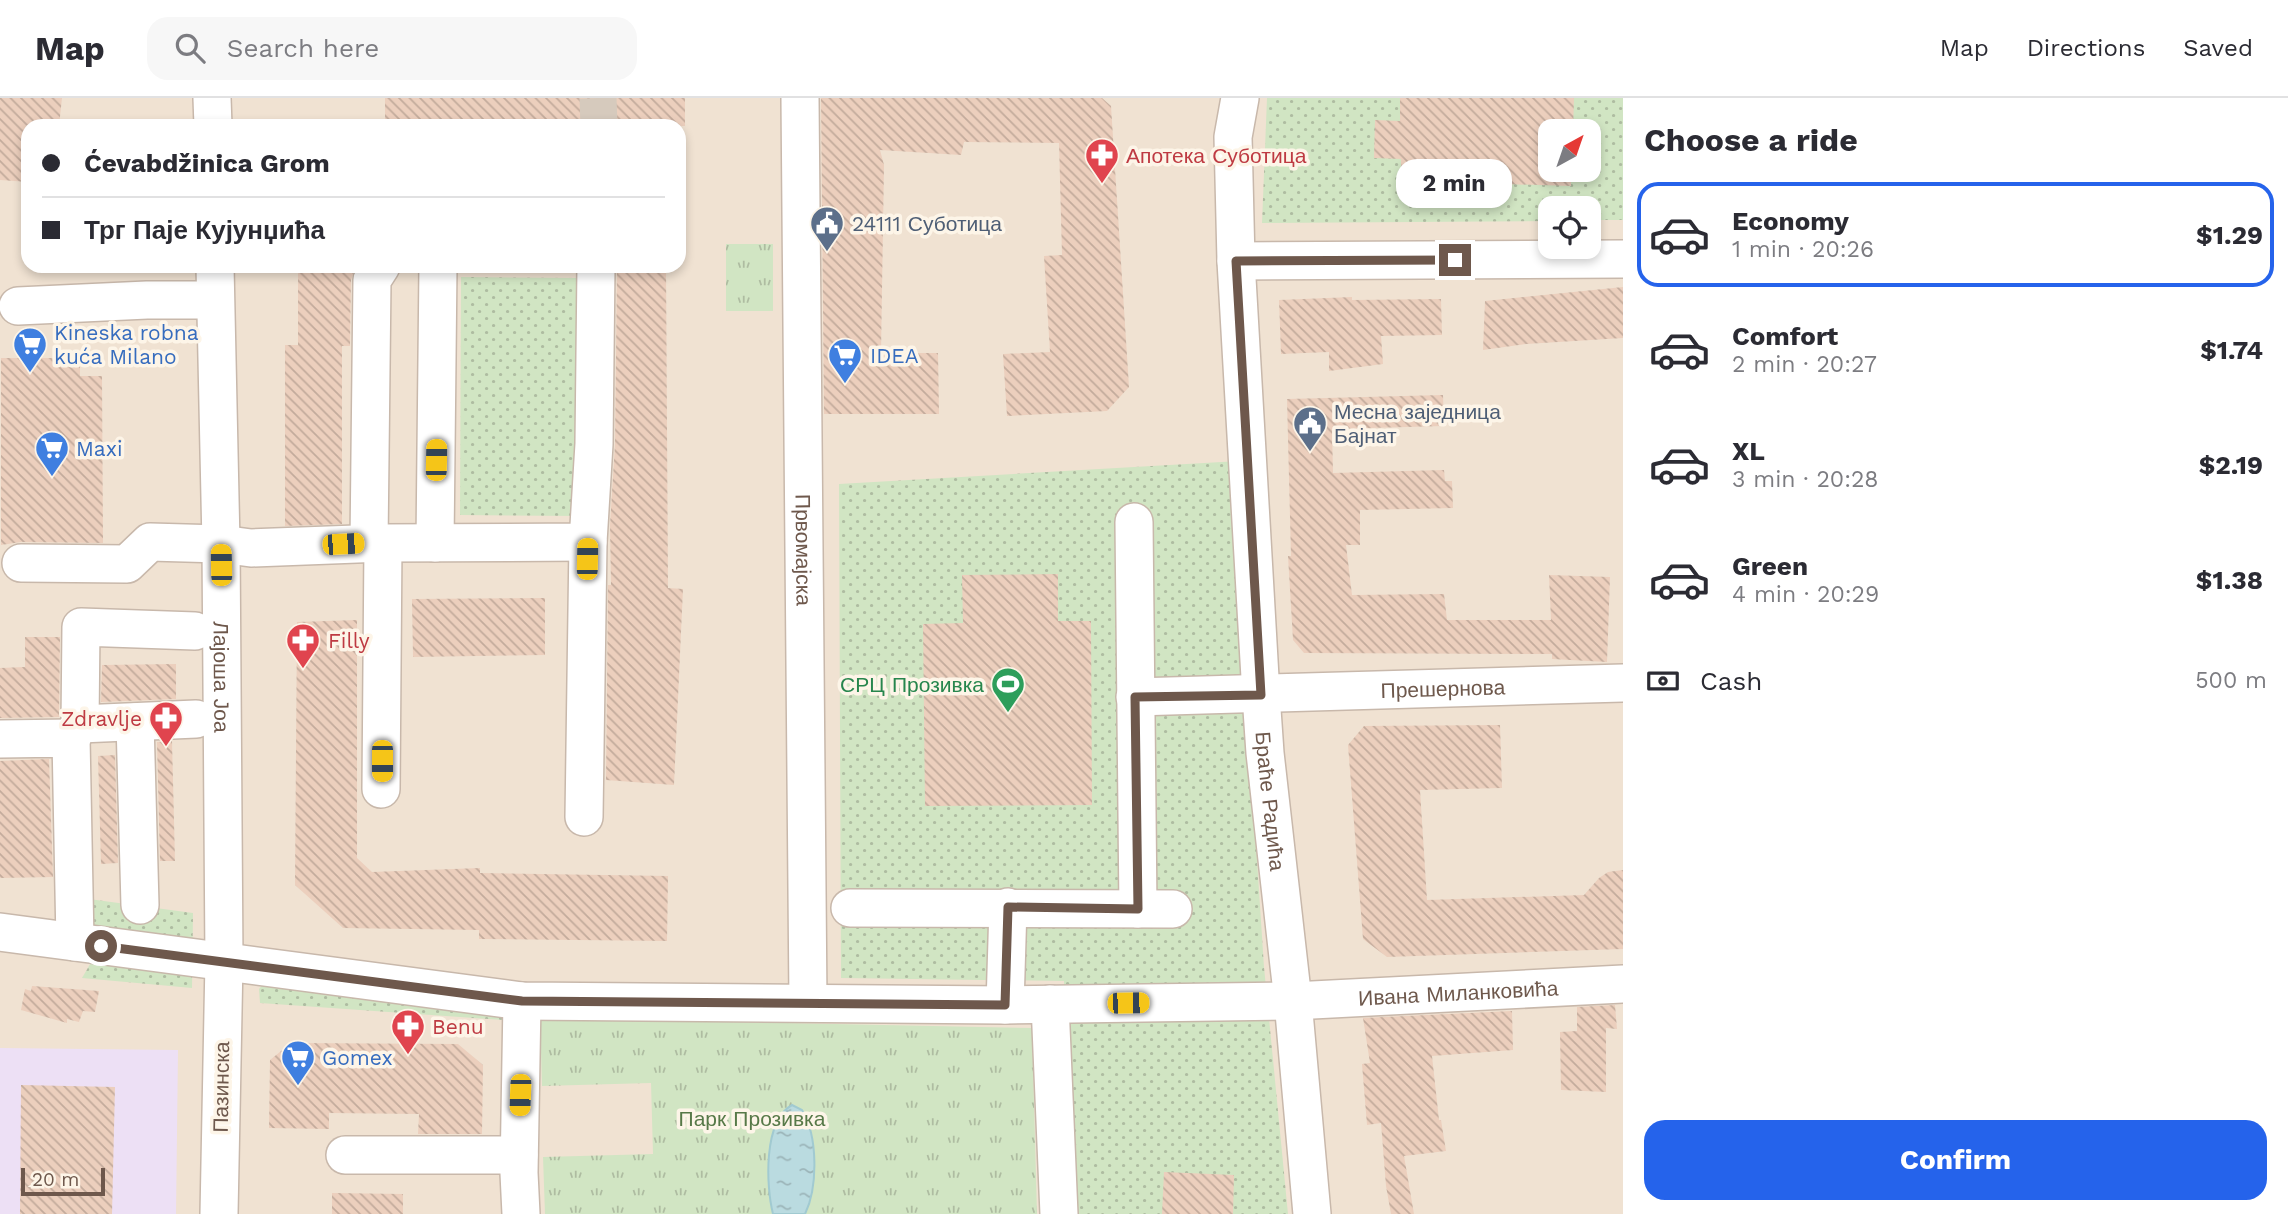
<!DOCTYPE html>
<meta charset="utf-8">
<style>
:root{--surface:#fff;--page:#f7f7f7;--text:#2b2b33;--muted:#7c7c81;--line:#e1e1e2;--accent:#2563eb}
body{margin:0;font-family:"Work Sans",sans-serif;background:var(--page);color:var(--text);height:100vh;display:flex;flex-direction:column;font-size:26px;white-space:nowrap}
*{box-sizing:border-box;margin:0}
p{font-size:23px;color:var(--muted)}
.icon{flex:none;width:38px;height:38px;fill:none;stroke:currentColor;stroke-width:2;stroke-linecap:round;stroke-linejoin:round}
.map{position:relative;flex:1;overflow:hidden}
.details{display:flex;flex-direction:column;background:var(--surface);width:665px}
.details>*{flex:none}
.guide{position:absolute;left:21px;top:21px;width:665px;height:154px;border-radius:21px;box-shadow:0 4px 10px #0003;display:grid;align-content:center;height:154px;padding:0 21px;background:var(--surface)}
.needle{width:46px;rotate:40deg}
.buttons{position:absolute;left:1538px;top:21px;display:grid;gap:14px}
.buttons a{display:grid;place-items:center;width:63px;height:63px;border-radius:14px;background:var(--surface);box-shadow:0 4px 10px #0003;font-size:35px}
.scale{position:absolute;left:21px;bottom:18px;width:84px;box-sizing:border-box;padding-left:7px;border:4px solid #6e584c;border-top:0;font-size:19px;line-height:24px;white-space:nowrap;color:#6e584c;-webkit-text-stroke:5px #fdf5e8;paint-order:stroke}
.end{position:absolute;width:32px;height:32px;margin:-16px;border:9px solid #6e584c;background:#fff;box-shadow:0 0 0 4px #fff}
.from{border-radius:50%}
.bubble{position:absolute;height:49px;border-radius:21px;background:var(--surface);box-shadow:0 4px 10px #0003;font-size:23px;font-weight:700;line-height:49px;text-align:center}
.car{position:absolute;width:21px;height:42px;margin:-21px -10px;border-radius:9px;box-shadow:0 0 5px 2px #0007;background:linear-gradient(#f5c518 24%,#345 0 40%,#f5c518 0 76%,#345 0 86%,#f5c518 0)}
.guide b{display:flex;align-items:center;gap:24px;height:66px;font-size:26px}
.guide b+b{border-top:2px solid var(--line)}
.guide i{width:18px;height:18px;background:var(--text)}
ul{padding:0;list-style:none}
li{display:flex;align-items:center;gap:21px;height:105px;margin:0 14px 10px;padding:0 7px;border:4px solid transparent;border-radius:21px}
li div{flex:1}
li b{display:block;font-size:26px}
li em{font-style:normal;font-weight:700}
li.selected{border-color:var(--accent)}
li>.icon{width:63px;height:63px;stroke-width:1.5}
h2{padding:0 21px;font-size:32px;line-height:84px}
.pay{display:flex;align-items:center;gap:18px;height:77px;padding:0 21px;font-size:26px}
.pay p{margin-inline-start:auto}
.button{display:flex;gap:14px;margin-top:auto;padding:14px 21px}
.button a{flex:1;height:80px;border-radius:21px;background:var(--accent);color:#fff;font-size:28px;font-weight:700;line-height:80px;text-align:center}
header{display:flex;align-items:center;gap:42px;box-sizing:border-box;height:98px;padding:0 35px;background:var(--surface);border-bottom:2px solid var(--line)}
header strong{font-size:33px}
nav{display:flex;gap:38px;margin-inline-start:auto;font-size:24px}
.search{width:490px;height:63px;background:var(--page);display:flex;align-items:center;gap:18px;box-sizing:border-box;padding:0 24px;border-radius:21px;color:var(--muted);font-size:26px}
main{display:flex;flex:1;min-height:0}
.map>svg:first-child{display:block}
.residential{fill:#f0e2d2;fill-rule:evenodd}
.education{fill:#ede0f5}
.grass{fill:url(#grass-dots);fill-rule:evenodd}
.park{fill:url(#park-tufts)}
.water{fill:url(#water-ripples);stroke:#a1cad1;stroke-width:2}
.building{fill:url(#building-back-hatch)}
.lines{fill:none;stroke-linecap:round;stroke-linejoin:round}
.minor-tunnel{stroke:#d6cabd;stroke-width:37;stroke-dasharray:37 18;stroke-linecap:butt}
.minor-casing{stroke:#c8b8ab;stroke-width:40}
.minor{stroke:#fff;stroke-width:37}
.route{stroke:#6e584c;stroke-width:9}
.labels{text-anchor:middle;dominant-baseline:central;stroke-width:7;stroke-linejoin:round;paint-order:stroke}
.health-label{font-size:21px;fill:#be3a42;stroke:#fdf5e8;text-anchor:start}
.service-label{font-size:21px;fill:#4e5e75;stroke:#fdf5e8;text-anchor:start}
.shop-label{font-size:21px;fill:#366cbe;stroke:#fdf5e8;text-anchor:start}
.street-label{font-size:21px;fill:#6e584c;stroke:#fdf5e8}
.leisure-label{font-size:21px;fill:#27864d;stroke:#fdf5e8;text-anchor:end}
.park-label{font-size:21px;fill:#577948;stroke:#fdf5e8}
</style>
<header>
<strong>Map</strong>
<div class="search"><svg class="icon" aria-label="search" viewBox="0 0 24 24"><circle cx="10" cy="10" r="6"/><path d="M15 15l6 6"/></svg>Search here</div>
<nav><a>Map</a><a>Directions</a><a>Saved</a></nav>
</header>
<main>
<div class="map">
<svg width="1623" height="1116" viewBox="0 0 1623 1116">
<defs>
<pattern id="grass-dots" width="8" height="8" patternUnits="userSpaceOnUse" patternTransform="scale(1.75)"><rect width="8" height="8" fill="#d1e5c3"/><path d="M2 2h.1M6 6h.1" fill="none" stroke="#aebca1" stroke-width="1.8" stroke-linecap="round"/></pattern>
<pattern id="park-tufts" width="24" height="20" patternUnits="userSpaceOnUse" patternTransform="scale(1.75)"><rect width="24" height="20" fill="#d1e5c3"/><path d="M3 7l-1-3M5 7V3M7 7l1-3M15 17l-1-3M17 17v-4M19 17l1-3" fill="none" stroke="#aebca1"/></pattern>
<pattern id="water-ripples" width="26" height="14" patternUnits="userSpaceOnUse" patternTransform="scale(1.75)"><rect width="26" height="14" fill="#badbe0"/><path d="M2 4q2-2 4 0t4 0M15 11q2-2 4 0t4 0" fill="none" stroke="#9bb4b8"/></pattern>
<pattern id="building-back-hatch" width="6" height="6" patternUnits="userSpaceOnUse" patternTransform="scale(1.75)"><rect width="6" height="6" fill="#eccfbd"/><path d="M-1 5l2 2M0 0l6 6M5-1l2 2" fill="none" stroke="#c3ab9c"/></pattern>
</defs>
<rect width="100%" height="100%" fill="#f9f0e3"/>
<path class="residential" d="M0,0H1623V1116H0ZM28,28H679V168H28ZM1550,33H1589V72H1550ZM1550,110H1589V149H1550Z"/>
<polygon class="education" points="0,950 178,952 176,1116 0,1116"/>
<g class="grass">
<path d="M1267,0H1623V122H1589V110H1550V123L1262,125ZM1550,33H1589V72H1550Z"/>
<polygon points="461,179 580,180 579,418 460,417"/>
<polygon points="1239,363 1245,578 1264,869 1288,1116 1067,1116 1064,883 841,880 839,386"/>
<polygon points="74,799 193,815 192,890 82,880 100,849"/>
<polygon points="267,881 518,911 517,923 260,905 259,891"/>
</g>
<g class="park">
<rect x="726" y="146" width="47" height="67"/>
<polygon points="540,920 1032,930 1037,1116 545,1116 543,1059 653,1056 651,985 542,988"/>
</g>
<path class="water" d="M792,1007L802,1012C818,1038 818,1089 805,1116H773C766,1088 763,1023 792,1007Z"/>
<g class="building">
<polygon points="0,0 62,0 59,28 28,28 28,84 0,82"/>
<rect x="385" y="0" width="300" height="28"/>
<polygon points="821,0 1102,0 1111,8 1129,289 1107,313 1007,318 1003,256 1050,254 1044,158 1062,157 1059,45 964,44 961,57 880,52 884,67 881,255 938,255 939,316 824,316"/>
<polygon points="1400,0 1574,0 1573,33 1550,33 1550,72 1571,72 1571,88 1401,83 1401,61 1374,60 1375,22 1400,23"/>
<polygon points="298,168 356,168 351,182 350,248 342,248 342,426 285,428 285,247 298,247"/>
<polygon points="617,168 666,168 668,490 683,491 674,687 606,682 608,487 611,487 610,427 615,346"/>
<polygon points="1623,189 1623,240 1526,246 1483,252 1485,203"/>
<polygon points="1352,199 1352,202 1441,201 1442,237 1381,238 1383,266 1329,273 1329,254 1281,256 1279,202"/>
<polygon points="1,260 80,260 80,278 102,278 103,445 21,444 1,447"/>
<polygon points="1443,297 1444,328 1332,331 1333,375 1444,372 1445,383 1452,383 1453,410 1360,412 1360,447 1346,447 1352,497 1444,496 1447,522 1551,522 1549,477 1610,479 1607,564 1552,561 1552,556 1304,555 1293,542 1288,458 1291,458 1287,301"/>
<polygon points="1058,476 1058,523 1091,523 1092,707 925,708 923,526 963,525 962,477"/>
<polygon points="545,500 545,557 413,559 412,501"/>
<polygon points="357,522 357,760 372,774 480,770 480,775 668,778 667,843 479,841 479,832 343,830 295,787 297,524"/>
<polygon points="25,539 60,539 59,619 0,620 0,570 25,569"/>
<polygon points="176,566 176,601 101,604 102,567"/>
<polygon points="1500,627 1502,690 1420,692 1427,802 1584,797 1599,780 1608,774 1623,772 1623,851 1387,859 1363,841 1348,647 1364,628"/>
<polygon points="172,643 175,763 160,763 157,644"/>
<polygon points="115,657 118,765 101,766 98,658"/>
<polygon points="49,661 53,779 0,780 0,663"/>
<polygon points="32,888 99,893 95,914 83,913 79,924 67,921 67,925 21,912 25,891 31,893"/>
<polygon points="1615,907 1617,931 1606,930 1606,994 1561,992 1560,934 1577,933 1577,909"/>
<polygon points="1512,913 1513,952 1432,958 1439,1022 1441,1022 1446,1053 1404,1058 1414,1116 1391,1116 1386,1088 1381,1025 1367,1027 1362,966 1370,965 1363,920"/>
<polygon points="291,945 458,946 483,967 482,1036 418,1036 419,1016 329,1015 329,1031 269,1030 270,962"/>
<polygon points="21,987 115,989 112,1116 20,1116"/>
<polygon points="1164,1074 1234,1077 1233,1116 1162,1116"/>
<polygon points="332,1095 403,1096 403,1116 332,1116"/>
</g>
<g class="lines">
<polyline class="minor-tunnel" points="598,0 599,28"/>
<g class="minor-casing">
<g id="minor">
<polyline points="212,0 213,28"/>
<path id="s1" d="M800,0L808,904"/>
<path id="s2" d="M1240,0L1233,39L1236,163L1261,597L1265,655L1293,903L1312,1116"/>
<polyline points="1236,163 1623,161"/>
<path id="s3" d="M215,168L221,446L224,863L219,1116"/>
<polyline points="18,208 147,202 215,202"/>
<polyline points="1134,424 1138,811"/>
<polyline points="369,445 372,182 381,168"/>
<polyline points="435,445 438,168"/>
<polyline points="21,465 127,466 150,444 221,446 251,450 383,445 588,444 594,346 596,168"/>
<path id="s4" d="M1135,599L1623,585"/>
<polyline points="135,624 140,807"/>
<polyline points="80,626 196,621"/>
<polyline points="71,640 80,626 81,529 195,533"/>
<polyline points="0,641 71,640 75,844"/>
<polyline points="381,691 383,445"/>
<polyline points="584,719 588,444"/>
<polyline points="850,810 1173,811"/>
<path id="s5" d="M0,834L522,903L1005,907L1293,903L1623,886"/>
<polyline points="1050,906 1059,1116"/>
<polyline points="1005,907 1008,809"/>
<polyline points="345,1057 519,1057"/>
<polyline points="521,1116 519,1075 522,903"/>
</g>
</g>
<use href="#minor" class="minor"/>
</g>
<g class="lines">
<polyline class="route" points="101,848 522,903 1005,907 1008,809 1138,811 1135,599 1261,597 1236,163 1455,162"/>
</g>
<defs>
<g id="pharmacy-pin" transform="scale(1.75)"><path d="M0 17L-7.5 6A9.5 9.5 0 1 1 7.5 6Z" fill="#e0444e" stroke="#fdf5e8"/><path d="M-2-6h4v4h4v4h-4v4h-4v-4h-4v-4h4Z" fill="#fff"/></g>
<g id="civic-pin" transform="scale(1.75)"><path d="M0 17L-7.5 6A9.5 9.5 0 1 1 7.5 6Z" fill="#5c6f8a" stroke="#fdf5e8"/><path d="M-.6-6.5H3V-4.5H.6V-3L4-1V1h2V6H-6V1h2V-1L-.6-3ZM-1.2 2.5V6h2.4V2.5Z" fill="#fff"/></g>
<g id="supermarket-pin" transform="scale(1.75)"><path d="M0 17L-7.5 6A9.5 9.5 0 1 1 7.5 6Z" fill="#3f7fe0" stroke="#fdf5e8"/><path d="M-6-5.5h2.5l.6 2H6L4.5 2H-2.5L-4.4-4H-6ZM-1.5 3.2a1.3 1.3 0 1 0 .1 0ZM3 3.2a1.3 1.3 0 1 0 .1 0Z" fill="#fff"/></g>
<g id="stadium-pin" transform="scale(1.75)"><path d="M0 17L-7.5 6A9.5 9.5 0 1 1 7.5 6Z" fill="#2e9e5b" stroke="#fdf5e8"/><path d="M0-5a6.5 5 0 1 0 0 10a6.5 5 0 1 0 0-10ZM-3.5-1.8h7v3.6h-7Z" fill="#fff"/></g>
</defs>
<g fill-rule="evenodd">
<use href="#pharmacy-pin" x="1102" y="57"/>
<use href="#civic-pin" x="827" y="125"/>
<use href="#supermarket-pin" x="30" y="246"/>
<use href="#supermarket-pin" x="845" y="257"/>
<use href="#civic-pin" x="1310" y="325"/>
<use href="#supermarket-pin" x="52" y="350"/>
<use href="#pharmacy-pin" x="303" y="542"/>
<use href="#stadium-pin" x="1008" y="586"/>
<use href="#pharmacy-pin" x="166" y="620"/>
<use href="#pharmacy-pin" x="408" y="928"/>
<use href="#supermarket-pin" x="298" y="959"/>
</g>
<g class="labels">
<g class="health-label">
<text x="1126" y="57">Апотека Суботица</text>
<text x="328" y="542">Filly</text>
<text x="142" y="620" text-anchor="end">Zdravlje</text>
<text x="432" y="928">Benu</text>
</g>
<g class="service-label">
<text x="852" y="125">24111 Суботица</text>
<text x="1334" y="313">Месна заједница<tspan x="1334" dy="24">Бајнат</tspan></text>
</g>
<g class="shop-label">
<text x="54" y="234">Kineska robna<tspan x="54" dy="24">kuća Milano</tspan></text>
<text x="870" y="257">IDEA</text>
<text x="76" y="350">Maxi</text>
<text x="322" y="959">Gomex</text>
</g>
<g class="street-label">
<text stroke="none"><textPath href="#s1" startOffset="452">Првомајска</textPath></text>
<text stroke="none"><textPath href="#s3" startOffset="411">Лајоша Јоа</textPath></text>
<text stroke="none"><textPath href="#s4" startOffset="308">Прешернова</textPath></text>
<text stroke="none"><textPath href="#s2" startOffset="705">Браће Радића</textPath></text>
<text stroke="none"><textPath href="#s5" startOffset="1463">Ивана Миланковића</textPath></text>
<text transform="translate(221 989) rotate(-89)">Пазинска</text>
</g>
<g class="leisure-label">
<text x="984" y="586">СРЦ Прозивка</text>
</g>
<g class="park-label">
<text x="752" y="1020">Парк Прозивка</text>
</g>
</g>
</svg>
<div class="buttons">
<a><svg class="needle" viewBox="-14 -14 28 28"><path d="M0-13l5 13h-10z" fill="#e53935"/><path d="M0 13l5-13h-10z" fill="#7c7c81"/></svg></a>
<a><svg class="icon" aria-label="locate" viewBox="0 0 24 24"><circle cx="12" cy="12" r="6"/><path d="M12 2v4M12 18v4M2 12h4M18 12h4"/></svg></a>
</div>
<div class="scale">20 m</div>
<i class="end from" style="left:101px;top:848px"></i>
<i class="end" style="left:1455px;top:162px"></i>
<div class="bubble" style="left:1396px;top:61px;width:116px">2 min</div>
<i class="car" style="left:436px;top:362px;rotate:1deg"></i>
<i class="car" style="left:343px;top:446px;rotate:87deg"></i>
<i class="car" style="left:587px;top:461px;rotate:1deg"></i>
<i class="car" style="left:221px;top:467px;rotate:359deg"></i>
<i class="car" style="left:382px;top:663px;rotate:180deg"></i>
<i class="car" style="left:1128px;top:905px;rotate:89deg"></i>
<i class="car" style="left:520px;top:997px;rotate:182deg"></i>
<div class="guide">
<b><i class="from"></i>Ćevabdžinica Grom</b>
<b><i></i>Трг Паје Кујунџића</b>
</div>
</div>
<section class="details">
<h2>Choose a ride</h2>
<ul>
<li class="selected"><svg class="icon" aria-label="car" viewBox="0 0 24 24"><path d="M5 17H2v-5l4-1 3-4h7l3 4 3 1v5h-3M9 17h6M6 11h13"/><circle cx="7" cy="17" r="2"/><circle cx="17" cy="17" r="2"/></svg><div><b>Economy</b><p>1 min · 20:26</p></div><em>$1.29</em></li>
<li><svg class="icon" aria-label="car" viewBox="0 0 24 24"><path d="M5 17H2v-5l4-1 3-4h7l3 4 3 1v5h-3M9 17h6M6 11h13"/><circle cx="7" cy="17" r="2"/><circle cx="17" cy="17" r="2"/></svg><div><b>Comfort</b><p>2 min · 20:27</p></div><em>$1.74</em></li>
<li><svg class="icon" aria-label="car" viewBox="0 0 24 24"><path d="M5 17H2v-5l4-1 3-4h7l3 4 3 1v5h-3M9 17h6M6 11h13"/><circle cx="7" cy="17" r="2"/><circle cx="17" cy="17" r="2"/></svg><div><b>XL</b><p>3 min · 20:28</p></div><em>$2.19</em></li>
<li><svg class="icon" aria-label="car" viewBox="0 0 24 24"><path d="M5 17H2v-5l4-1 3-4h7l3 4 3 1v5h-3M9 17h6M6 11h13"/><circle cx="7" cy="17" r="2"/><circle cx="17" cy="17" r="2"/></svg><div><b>Green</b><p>4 min · 20:29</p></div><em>$1.38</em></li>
</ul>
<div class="pay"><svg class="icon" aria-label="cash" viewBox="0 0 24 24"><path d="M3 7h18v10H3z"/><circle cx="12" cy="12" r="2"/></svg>Cash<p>500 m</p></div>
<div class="button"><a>Confirm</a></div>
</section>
</main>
